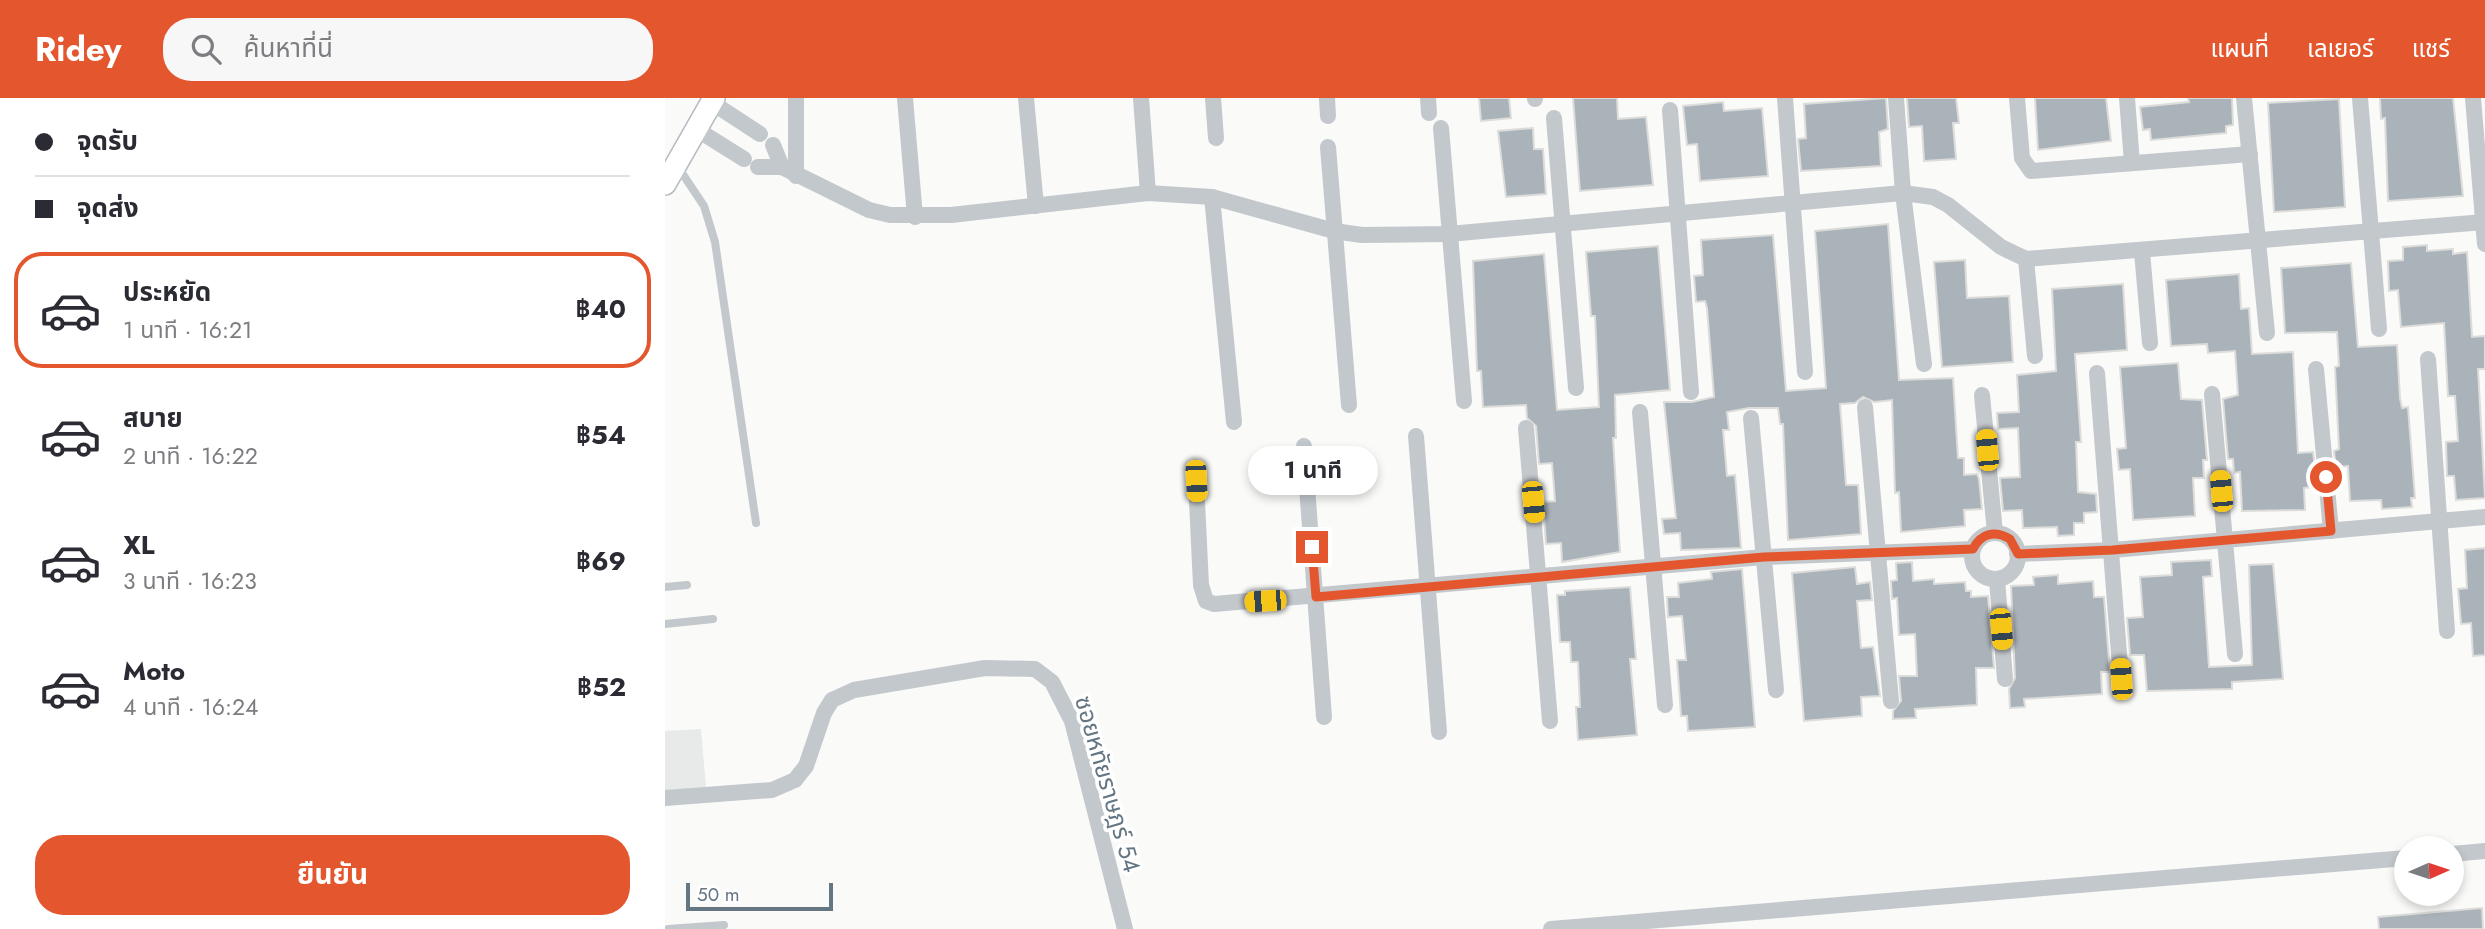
<!DOCTYPE html>
<html lang="th">
<meta charset="utf-8">
<style>
:root{--surface:#fff;--page:#f7f7f7;--text:#2b2b33;--muted:#7c7c81;--line:#e1e1e2;--accent:#e4572e}
body{margin:0;font-family:Jost,"Noto Sans Thai",sans-serif;background:var(--page);color:var(--text);height:100vh;display:flex;flex-direction:column;font-size:26px;white-space:nowrap}
*{box-sizing:border-box;margin:0}
p{font-size:23px;color:var(--muted)}
.icon{flex:none;width:38px;height:38px;fill:none;stroke:currentColor;stroke-width:2;stroke-linecap:round;stroke-linejoin:round}
.map{position:relative;flex:1;overflow:hidden}
.side{display:flex;flex-direction:column;background:var(--surface);width:665px}
.side>*{flex:none}
.hud{display:grid;align-content:center;height:154px;padding:0 35px;background:var(--surface)}
.needle{width:46px;rotate:87deg}
.fabs{position:absolute;left:1729px;top:738px;display:grid;gap:14px}
.fabs a{display:grid;place-items:center;width:70px;height:70px;border-radius:50%;background:var(--surface);box-shadow:0 4px 10px #0003;font-size:35px}
.scale{position:absolute;left:21px;bottom:18px;width:147px;box-sizing:border-box;padding-left:7px;border:4px solid #657683;border-top:0;font-size:19px;line-height:24px;white-space:nowrap;color:#657683;-webkit-text-stroke:5px #fff;paint-order:stroke}
.end{position:absolute;width:32px;height:32px;margin:-16px;border:9px solid #e4572e;background:#fff;box-shadow:0 0 0 4px #fff}
.from{border-radius:50%}
.bubble{position:absolute;height:49px;border-radius:24px;background:var(--surface);box-shadow:0 4px 10px #0003;font-size:23px;font-weight:700;line-height:49px;text-align:center}
.car{position:absolute;width:21px;height:42px;margin:-21px -10px;border-radius:9px;box-shadow:0 0 5px 2px #0007;background:linear-gradient(#f5c518 24%,#345 0 40%,#f5c518 0 76%,#345 0 86%,#f5c518 0)}
.hud b{display:flex;align-items:center;gap:24px;height:66px;font-size:26px}
.hud b+b{border-top:2px solid var(--line)}
.hud i{width:18px;height:18px;background:var(--text)}
ul{padding:0;list-style:none}
li{display:flex;align-items:center;gap:21px;height:116px;margin:0 14px 10px;padding:0 21px;border:4px solid transparent;border-radius:28px}
li div{flex:1}
li b{display:block;font-size:26px}
li em{font-style:normal;font-weight:700}
li.on{border-color:var(--accent)}
li>.icon{width:63px;height:63px;stroke-width:1.5}
.button{display:flex;gap:14px;margin-top:auto;padding:14px 35px}
.button a{flex:1;height:80px;border-radius:28px;background:var(--accent);color:#fff;font-size:28px;font-weight:700;line-height:80px;text-align:center}
header{display:flex;align-items:center;gap:42px;box-sizing:border-box;height:98px;padding:0 35px;background:var(--accent);color:#fff}
header strong{font-size:33px}
nav{display:flex;gap:38px;margin-inline-start:auto;font-size:24px}
.search{width:490px;height:63px;background:var(--page);display:flex;align-items:center;gap:18px;box-sizing:border-box;padding:0 24px;border-radius:28px;color:var(--muted);font-size:26px}
main{display:flex;flex:1;min-height:0}
.map>svg:first-child{display:block}
.built{fill:#e8e9e9}
.building{fill:#aab3b9;stroke:#dcdcda;stroke-width:2}
.lines{fill:none;stroke-linecap:round;stroke-linejoin:round}
.secondary-casing{stroke:#b3babf;stroke-width:24}
.lane{stroke:#c3c8cc;stroke-width:8}
.street{stroke:#c3c8cc;stroke-width:16}
.secondary{stroke:#fff;stroke-width:21}
.route{stroke:#e4572e;stroke-width:9}
.labels{text-anchor:middle;dominant-baseline:central;stroke-width:7;stroke-linejoin:round;paint-order:stroke}
.street-label{font-size:24px;fill:#657683;stroke:#fff}
</style>
<header>
<strong>Ridey</strong>
<div class="search"><svg class="icon" aria-label="search" viewBox="0 0 24 24"><circle cx="10" cy="10" r="6"/><path d="M15 15l6 6"/></svg>ค้นหาที่นี่</div>
<nav><a>แผนที่</a><a>เลเยอร์</a><a>แชร์</a></nav>
</header>
<main>
<section class="side">
<div class="hud">
<b><i class="from"></i>จุดรับ</b>
<b><i></i>จุดส่ง</b>
</div>
<ul>
<li class="on"><svg class="icon" aria-label="car" viewBox="0 0 24 24"><path d="M5 17H2v-5l4-1 3-4h7l3 4 3 1v5h-3M9 17h6M6 11h13"/><circle cx="7" cy="17" r="2"/><circle cx="17" cy="17" r="2"/></svg><div><b>ประหยัด</b><p>1 นาที · 16:21</p></div><em>฿40</em></li>
<li><svg class="icon" aria-label="car" viewBox="0 0 24 24"><path d="M5 17H2v-5l4-1 3-4h7l3 4 3 1v5h-3M9 17h6M6 11h13"/><circle cx="7" cy="17" r="2"/><circle cx="17" cy="17" r="2"/></svg><div><b>สบาย</b><p>2 นาที · 16:22</p></div><em>฿54</em></li>
<li><svg class="icon" aria-label="car" viewBox="0 0 24 24"><path d="M5 17H2v-5l4-1 3-4h7l3 4 3 1v5h-3M9 17h6M6 11h13"/><circle cx="7" cy="17" r="2"/><circle cx="17" cy="17" r="2"/></svg><div><b>XL</b><p>3 นาที · 16:23</p></div><em>฿69</em></li>
<li><svg class="icon" aria-label="car" viewBox="0 0 24 24"><path d="M5 17H2v-5l4-1 3-4h7l3 4 3 1v5h-3M9 17h6M6 11h13"/><circle cx="7" cy="17" r="2"/><circle cx="17" cy="17" r="2"/></svg><div><b>Moto</b><p>4 นาที · 16:24</p></div><em>฿52</em></li>
</ul>
<div class="button"><a>ยืนยัน</a></div>
</section>
<div class="map">
<svg width="1820" height="831" viewBox="0 0 1820 831">
<rect width="100%" height="100%" fill="#fafaf8"/>
<polygon class="built" points="36,631 41,690 0,693 0,633"/>
<g class="building">
<polygon points="814,0 844,0 846,20 816,23"/>
<polygon points="908,0 952,0 953,21 981,19 988,87 915,93"/>
<polygon points="1221,0 1223,31 1214,34 1216,68 1136,73 1133,41 1141,40 1139,6"/>
<polygon points="1242,0 1291,0 1294,25 1288,25 1291,61 1259,63 1257,28 1244,29"/>
<polygon points="1370,0 1441,0 1446,43 1373,52"/>
<polygon points="1523,0 1567,0 1568,27 1561,28 1561,35 1486,42 1485,31 1478,32 1475,9 1524,4"/>
<polygon points="1715,0 1788,0 1798,98 1723,103 1720,20 1716,21"/>
<polygon points="1674,1 1680,109 1609,114 1603,5"/>
<polygon points="1058,4 1059,13 1097,10 1103,78 1035,83 1032,46 1022,47 1018,8"/>
<polygon points="868,30 869,51 878,51 881,96 841,99 833,33"/>
<polygon points="1223,126 1234,282 1288,280 1293,360 1299,360 1299,377 1312,376 1314,381 1317,411 1299,412 1300,428 1236,434 1234,394 1230,395 1227,302 1209,304 1198,299 1190,305 1175,306 1181,387 1193,387 1196,436 1123,442 1118,326 1115,326 1113,310 1084,310 1062,314 1064,332 1058,332 1062,378 1070,377 1076,450 1016,452 1015,435 999,436 997,421 1011,420 999,304 1027,304 1049,299 1042,210 1040,203 1031,204 1029,178 1038,177 1036,142 1108,137 1121,293 1161,290 1150,133"/>
<polygon points="1762,147 1762,153 1788,151 1788,156 1802,154 1807,239 1820,238 1820,271 1813,271 1820,400 1791,402 1789,378 1782,378 1781,344 1793,343 1790,298 1783,298 1779,225 1736,229 1733,192 1724,193 1723,163 1738,162 1738,149"/>
<polygon points="993,148 1005,292 950,297 951,340 948,340 955,454 897,464 896,445 881,446 878,404 890,403 887,365 874,366 871,328 862,320 861,307 818,309 816,273 812,273 808,163 879,156 892,312 934,309 930,218 926,218 921,154"/>
<polygon points="1300,162 1302,200 1344,198 1348,264 1277,269 1269,164"/>
<polygon points="1686,165 1693,249 1732,247 1735,300 1737,310 1743,309 1750,400 1746,400 1747,409 1717,411 1716,402 1685,403 1683,368 1671,369 1669,353 1674,351 1670,269 1674,268 1672,234 1620,235 1616,170"/>
<polygon points="1574,176 1576,211 1584,210 1587,256 1628,254 1633,355 1648,354 1650,370 1649,389 1639,390 1640,412 1577,413 1575,374 1569,375 1568,361 1563,361 1558,301 1573,297 1570,253 1543,255 1542,246 1506,248 1501,182"/>
<polygon points="1458,186 1462,252 1410,256 1416,344 1411,344 1413,394 1431,396 1432,414 1419,415 1419,425 1409,425 1409,437 1393,438 1392,429 1358,430 1357,412 1338,413 1335,380 1355,379 1353,330 1333,331 1332,315 1354,314 1352,277 1391,273 1387,191"/>
<polygon points="1513,265 1516,301 1537,302 1542,362 1538,362 1539,380 1528,380 1530,418 1468,422 1465,371 1454,372 1452,351 1461,350 1455,269"/>
<polygon points="1820,450 1820,557 1808,558 1806,525 1796,526 1793,491 1802,490 1800,452"/>
<polygon points="1546,462 1547,478 1538,479 1544,569 1587,567 1584,467 1608,466 1618,581 1567,584 1567,591 1482,593 1479,557 1465,557 1462,520 1478,519 1475,479 1507,477 1506,464"/>
<polygon points="1247,464 1248,483 1269,481 1269,486 1300,484 1301,493 1306,493 1306,499 1323,498 1329,570 1311,570 1312,607 1250,611 1251,620 1228,621 1228,613 1236,603 1234,578 1252,578 1250,536 1234,537 1232,500 1227,501 1226,483 1232,482 1231,465"/>
<polygon points="1190,469 1192,486 1205,484 1207,502 1192,503 1196,550 1208,549 1215,598 1196,599 1197,618 1139,623 1127,475"/>
<polygon points="1077,471 1090,629 1023,633 1022,618 1016,618 1012,562 1021,562 1017,518 1003,519 1002,499 1014,499 1013,485 1047,481 1046,474"/>
<polygon points="1393,477 1393,486 1428,483 1429,499 1439,499 1445,574 1436,574 1437,596 1359,601 1360,609 1345,610 1344,591 1350,580 1346,488 1369,487 1368,479"/>
<polygon points="965,489 971,561 965,561 972,637 913,642 911,609 915,609 913,564 906,564 905,544 895,544 892,497 900,497 900,493"/>
<polygon points="1817,810 1818,831 1714,831 1713,819"/>
</g>
<g class="lines">
<g class="secondary-casing">
<polyline id="secondary" points="0,86 49,0"/>
</g>
<g class="lane">
<polyline points="13,69 39,108 50,144 91,425"/>
<polyline points="0,489 22,487"/>
<polyline points="0,526 48,521"/>
<polyline points="3,831 59,827"/>
</g>
<g class="street">
<polyline points="240,0 250,119"/>
<polyline points="361,0 371,108"/>
<polyline points="476,0 483,95"/>
<polyline points="548,0 551,40"/>
<polyline points="662,0 663,18"/>
<polyline points="763,0 764,15"/>
<polyline points="870,0 870,1"/>
<polyline points="1120,0 1140,274"/>
<polyline points="1231,0 1238,95 1259,266"/>
<polyline points="1352,0 1357,60 1366,73 1585,56"/>
<polyline points="1462,0 1467,65"/>
<polyline points="1579,0 1602,235"/>
<polyline points="1695,0 1714,231"/>
<polyline points="1808,0 1820,146"/>
<polyline points="46,4 95,36"/>
<polyline points="1005,12 1026,294"/>
<polyline points="889,20 911,290"/>
<polyline points="776,30 799,303"/>
<polyline points="31,31 79,61"/>
<polyline points="108,47 117,69"/>
<polyline points="663,49 684,307"/>
<polyline points="93,69 117,69 204,112 225,117 286,117 483,95 547,99 669,133 697,137 784,136 1238,95 1268,99 1283,107 1336,149 1361,161 1820,124"/>
<polyline points="131,78 131,0"/>
<polyline points="547,99 569,324"/>
<polyline points="1477,154 1485,245"/>
<polyline points="1361,161 1370,258"/>
<polyline points="1763,261 1782,533"/>
<polyline points="1651,271 1666,433"/>
<polyline points="1432,275 1456,581"/>
<polyline points="1547,296 1570,556"/>
<polyline points="1317,297 1330,435"/>
<polyline points="1200,309 1226,603"/>
<polyline points="975,314 1000,607"/>
<polyline points="1086,320 1111,592"/>
<polyline points="861,330 885,623"/>
<polyline points="751,338 774,634"/>
<polyline points="639,348 659,619"/>
<polyline points="531,383 536,487 541,503 549,506 1099,459 1308,451"/>
<circle cx="1330" cy="458" r="23"/>
<polyline points="1352,456 1448,452 1820,419"/>
<polyline points="1332,482 1340,581"/>
<polyline points="0,700 107,692 130,682 141,668 159,615 167,602 189,592 320,570 370,571 387,584 407,623 460,831"/>
<polyline points="1787,756 1820,753"/>
<polyline points="886,831 1741,760"/>
</g>
<use href="#secondary" class="secondary"/>
</g>
<g class="lines">
<path class="route" d="M647,449L651,499L1099,459L1308,451C1316,435 1330,432 1345,441L1353,456L1448,452L1666,433L1661,379"/>
</g>
<g class="labels">
<g class="street-label">
<text transform="translate(443 686) rotate(74)">ซอยหทัยราษฎร์ 54</text>
</g>
</g>
</svg>
<div class="fabs">
<a><svg class="needle" viewBox="-14 -14 28 28"><path d="M0-13l5 13h-10z" fill="#e53935"/><path d="M0 13l5-13h-10z" fill="#7c7c81"/></svg></a>
</div>
<div class="scale">50 m</div>
<i class="end from" style="left:1661px;top:379px"></i>
<i class="end" style="left:647px;top:449px"></i>
<div class="bubble" style="left:583px;top:348px;width:130px">1 นาที</div>
<i class="car" style="left:1322px;top:352px;rotate:355deg"></i>
<i class="car" style="left:531px;top:383px;rotate:177deg"></i>
<i class="car" style="left:1556px;top:393px;rotate:355deg"></i>
<i class="car" style="left:868px;top:404px;rotate:175deg"></i>
<i class="car" style="left:600px;top:503px;rotate:266deg"></i>
<i class="car" style="left:1336px;top:531px;rotate:175deg"></i>
<i class="car" style="left:1456px;top:581px;rotate:356deg"></i>
</div>
</main>
